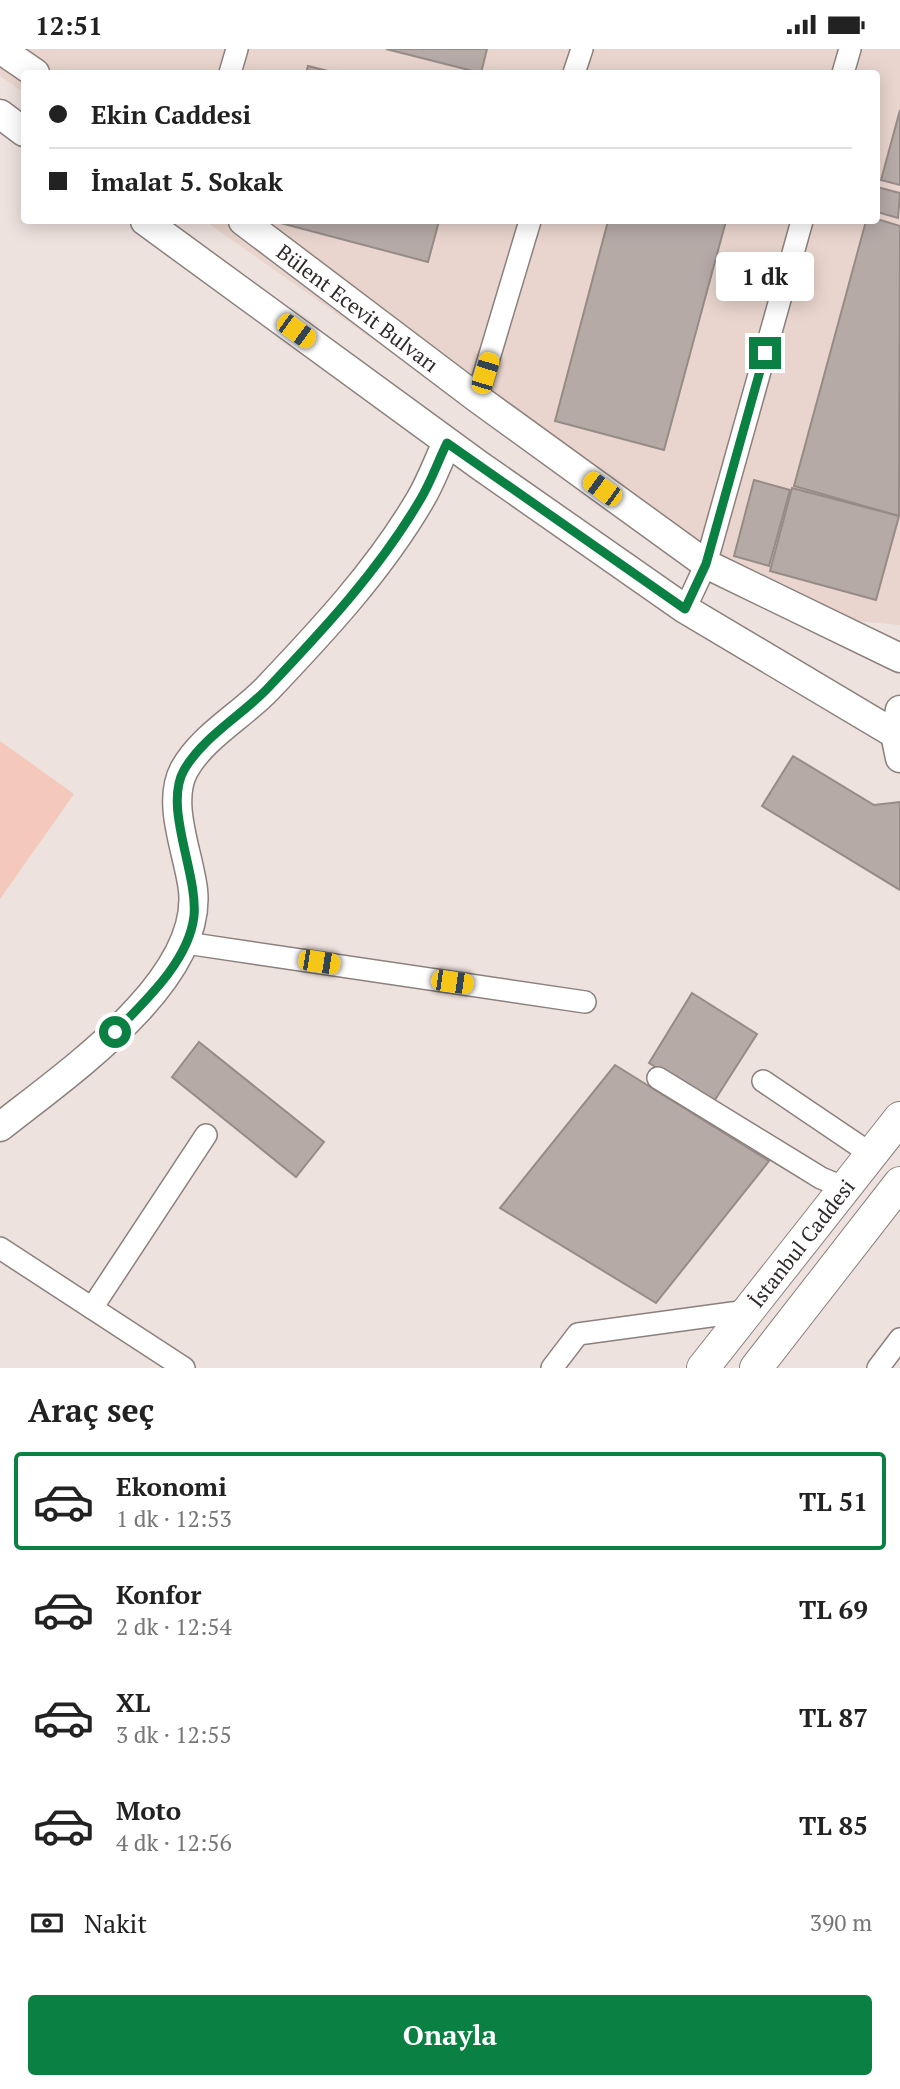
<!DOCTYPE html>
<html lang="tr">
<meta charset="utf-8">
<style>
:root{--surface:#fff;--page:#f6f6f6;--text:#222;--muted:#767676;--line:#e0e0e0;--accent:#0b8043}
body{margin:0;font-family:"PT Serif",serif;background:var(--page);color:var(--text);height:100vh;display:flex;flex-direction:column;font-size:26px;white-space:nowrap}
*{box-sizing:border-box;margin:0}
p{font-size:23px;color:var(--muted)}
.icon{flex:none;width:38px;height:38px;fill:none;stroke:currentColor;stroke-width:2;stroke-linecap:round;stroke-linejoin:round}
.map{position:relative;height:1319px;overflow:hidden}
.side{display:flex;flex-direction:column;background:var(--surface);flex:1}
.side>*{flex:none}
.banner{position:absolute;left:21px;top:21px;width:859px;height:154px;border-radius:7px;box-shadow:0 4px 18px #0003;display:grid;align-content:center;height:154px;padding:0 28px;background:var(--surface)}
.end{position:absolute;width:32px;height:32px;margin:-16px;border:9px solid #0b8043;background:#fff;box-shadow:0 0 0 4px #fff}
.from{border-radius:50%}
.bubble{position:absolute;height:49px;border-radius:7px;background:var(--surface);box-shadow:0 4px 18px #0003;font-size:23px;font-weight:600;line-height:49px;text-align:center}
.car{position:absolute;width:21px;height:42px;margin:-21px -10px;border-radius:9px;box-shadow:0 0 5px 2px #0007;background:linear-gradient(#f5c518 24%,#345 0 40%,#f5c518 0 76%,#345 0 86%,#f5c518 0)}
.banner b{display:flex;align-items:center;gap:24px;height:66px;font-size:26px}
.banner b+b{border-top:2px solid var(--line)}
.banner i{width:18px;height:18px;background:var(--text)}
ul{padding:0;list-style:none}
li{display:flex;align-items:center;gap:21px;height:98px;margin:0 14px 10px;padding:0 14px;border:4px solid transparent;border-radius:7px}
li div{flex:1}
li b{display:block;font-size:26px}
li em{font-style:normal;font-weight:600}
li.on{border-color:var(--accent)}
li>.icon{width:63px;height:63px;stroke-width:1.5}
h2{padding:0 28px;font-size:32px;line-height:84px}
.pay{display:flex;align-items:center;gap:18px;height:77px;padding:0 28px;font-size:26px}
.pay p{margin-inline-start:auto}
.action{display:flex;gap:14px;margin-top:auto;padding:14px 28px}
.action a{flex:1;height:80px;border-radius:7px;background:var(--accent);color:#fff;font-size:28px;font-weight:600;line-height:80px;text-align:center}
.status{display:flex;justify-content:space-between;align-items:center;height:49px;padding:0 35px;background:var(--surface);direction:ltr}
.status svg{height:19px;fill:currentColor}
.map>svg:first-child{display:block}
.built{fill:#e9d5ce}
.green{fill:#f4c9bb}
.building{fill:#b6aaa7;stroke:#968b87;stroke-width:2}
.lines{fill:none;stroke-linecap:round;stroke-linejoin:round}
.minor-casing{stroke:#8b807d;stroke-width:24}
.major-casing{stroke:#8b807d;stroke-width:31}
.highway-casing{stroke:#8b807d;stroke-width:34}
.minor{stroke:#fff;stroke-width:21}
.major{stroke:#fff;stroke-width:28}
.highway{stroke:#fff;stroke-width:32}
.route{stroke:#0b8043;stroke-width:9}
.labels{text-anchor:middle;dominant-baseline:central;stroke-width:6;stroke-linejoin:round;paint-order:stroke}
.street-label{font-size:21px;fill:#302b2a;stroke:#fff}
</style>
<div class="status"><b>12:51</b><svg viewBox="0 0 49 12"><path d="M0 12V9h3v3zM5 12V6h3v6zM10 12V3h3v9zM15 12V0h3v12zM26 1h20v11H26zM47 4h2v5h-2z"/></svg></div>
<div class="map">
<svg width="900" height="1319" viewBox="0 0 900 1319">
<rect width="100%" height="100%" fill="#eee2de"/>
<polygon class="built" points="0,0 900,0 900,576 846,571 733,545 205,172 877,172 877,24 24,24 24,44 0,27"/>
<polygon class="green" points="0,692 74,745 0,850"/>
<g class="building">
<polygon points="386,0 487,0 481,24"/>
<polygon points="308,17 336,24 306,24"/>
<polygon points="900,61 900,136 881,131"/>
<polygon points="877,138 900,144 898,169 877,163"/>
<polygon points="877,170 900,177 899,467 794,437 866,172"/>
<polygon points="273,172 439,172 428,213"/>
<polygon points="608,172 726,172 664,401 555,372"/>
<polygon points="754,431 790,441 769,517 734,507"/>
<polygon points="792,439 899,467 876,551 770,522"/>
<polygon points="793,707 874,756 900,753 900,841 762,757"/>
<polygon points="692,944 757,985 713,1054 649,1014"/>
<polygon points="199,993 324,1093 296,1128 172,1028"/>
<polygon points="615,1016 769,1112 656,1254 500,1159"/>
</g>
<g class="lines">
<g class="minor-casing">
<g id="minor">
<polyline points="230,24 237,0"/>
<polyline points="574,24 582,0"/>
<polyline points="843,24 850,0"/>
<polyline points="477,349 530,172"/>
<polyline points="685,560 706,515 802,172"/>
<polyline points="186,894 585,953"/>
<polyline points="658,1029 821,1129 845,1139"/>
<polyline points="763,1032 871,1105"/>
<polyline points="0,1199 184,1319"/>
<polyline points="92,1259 206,1086"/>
<polyline points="552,1319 578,1285 747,1262"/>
<polyline points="878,1319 900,1290"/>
</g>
</g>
<g class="major-casing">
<g id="major">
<polyline points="0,0 35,24"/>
<polyline points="0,65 24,83"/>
<polyline points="145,172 479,416 685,560 895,685"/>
<path id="s1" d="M243,172L477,349L706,515L900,609"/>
<polyline points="900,661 895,685 900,709"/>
<path d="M0,1078C64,1027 203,933 193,841C189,805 166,755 184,721C202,688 241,667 267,640C323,581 379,521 420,451C431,433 438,412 447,394"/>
</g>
</g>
<g class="highway-casing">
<g id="highway">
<path id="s2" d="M703,1319L900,1069"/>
<polyline points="756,1319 900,1134"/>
</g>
</g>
<use href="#minor" class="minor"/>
<use href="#major" class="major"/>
<use href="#highway" class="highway"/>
</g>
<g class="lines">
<path class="route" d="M115,983C145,952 189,912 194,867C198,824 163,758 184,721C203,688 242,666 267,640C323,581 379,521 420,451C431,433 438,412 447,394L685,560L706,515L765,304"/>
</g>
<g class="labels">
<g class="street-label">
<text stroke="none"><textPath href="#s1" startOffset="144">Bülent Ecevit Bulvarı</textPath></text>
<text stroke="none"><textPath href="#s2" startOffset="159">İstanbul Caddesi</textPath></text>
</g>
</g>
</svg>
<i class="end from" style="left:115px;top:983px"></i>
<i class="end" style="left:765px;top:304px"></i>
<div class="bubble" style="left:716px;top:203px;width:98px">1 dk</div>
<i class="car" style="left:296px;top:282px;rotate:126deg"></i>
<i class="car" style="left:485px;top:324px;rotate:17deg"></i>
<i class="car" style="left:602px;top:440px;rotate:306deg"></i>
<i class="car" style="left:319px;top:913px;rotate:99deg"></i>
<i class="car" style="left:452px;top:933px;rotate:98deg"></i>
<div class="banner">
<b><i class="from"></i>Ekin Caddesi</b>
<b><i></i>İmalat 5. Sokak</b>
</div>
</div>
<section class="side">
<h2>Araç seç</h2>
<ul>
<li class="on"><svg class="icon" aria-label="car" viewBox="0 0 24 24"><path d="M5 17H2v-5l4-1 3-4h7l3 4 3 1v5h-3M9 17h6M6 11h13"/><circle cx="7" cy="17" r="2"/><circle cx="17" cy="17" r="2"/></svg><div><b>Ekonomi</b><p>1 dk · 12:53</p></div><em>TL 51</em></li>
<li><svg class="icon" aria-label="car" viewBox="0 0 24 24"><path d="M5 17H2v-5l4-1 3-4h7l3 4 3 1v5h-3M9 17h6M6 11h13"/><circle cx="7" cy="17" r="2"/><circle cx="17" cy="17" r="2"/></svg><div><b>Konfor</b><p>2 dk · 12:54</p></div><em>TL 69</em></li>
<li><svg class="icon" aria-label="car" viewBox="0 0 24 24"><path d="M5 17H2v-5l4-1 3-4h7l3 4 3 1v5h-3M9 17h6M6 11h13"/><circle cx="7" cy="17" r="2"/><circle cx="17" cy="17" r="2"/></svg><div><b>XL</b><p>3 dk · 12:55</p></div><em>TL 87</em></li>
<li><svg class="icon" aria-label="car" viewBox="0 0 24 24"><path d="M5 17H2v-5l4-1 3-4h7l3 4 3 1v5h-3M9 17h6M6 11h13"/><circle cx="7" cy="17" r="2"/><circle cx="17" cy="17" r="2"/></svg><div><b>Moto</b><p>4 dk · 12:56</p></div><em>TL 85</em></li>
</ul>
<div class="pay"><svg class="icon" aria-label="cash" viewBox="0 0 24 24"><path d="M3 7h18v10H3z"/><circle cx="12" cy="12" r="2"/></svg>Nakit<p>390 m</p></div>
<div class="action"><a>Onayla</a></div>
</section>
